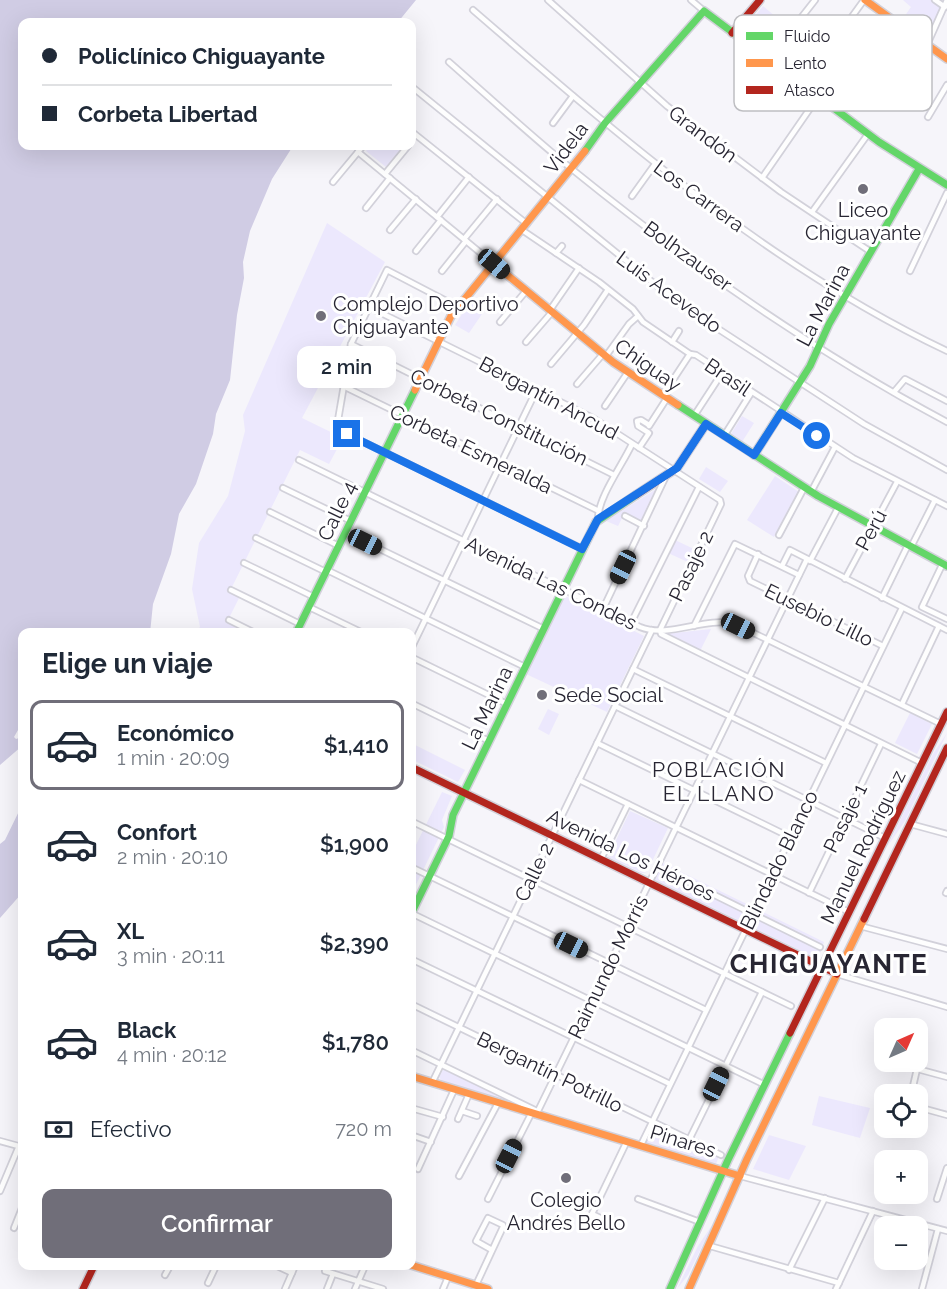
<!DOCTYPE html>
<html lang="es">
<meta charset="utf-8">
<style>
:root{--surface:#fff;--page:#f6f6f7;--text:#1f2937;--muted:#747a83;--line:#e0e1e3;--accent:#706e79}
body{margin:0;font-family:Raleway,sans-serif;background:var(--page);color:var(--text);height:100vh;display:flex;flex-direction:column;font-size:22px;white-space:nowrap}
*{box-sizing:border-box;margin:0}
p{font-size:20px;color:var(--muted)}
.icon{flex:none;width:33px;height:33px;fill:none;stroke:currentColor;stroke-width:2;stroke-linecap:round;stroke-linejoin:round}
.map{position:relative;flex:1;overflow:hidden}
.side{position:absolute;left:18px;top:628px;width:398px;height:642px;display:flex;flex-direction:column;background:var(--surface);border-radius:12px;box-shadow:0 6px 24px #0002}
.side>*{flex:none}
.guide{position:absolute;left:18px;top:18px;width:398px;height:132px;border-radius:12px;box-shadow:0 6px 24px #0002;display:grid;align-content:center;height:132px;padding:0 24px;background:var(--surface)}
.needle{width:39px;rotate:45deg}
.buttons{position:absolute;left:874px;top:1018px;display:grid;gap:12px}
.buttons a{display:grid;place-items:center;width:54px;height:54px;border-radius:12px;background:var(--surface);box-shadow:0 6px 24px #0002;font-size:30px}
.end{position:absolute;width:27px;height:27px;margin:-14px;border:8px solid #1a73e8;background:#fff;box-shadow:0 0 0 3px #fff}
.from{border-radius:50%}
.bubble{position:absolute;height:42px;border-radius:12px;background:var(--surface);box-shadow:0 6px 24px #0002;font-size:20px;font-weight:600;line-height:42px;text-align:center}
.car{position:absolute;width:18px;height:36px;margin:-18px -9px;border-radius:8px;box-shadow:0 0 4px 2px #0007;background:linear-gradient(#222 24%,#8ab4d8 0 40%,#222 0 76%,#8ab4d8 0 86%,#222 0)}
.guide b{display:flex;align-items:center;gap:21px;height:57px;font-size:22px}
.guide b+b{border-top:2px solid var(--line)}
.guide i{width:15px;height:15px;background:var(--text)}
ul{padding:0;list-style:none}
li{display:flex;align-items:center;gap:18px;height:90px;margin:0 12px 9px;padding:0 12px;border:3px solid transparent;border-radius:12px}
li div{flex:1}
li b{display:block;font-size:22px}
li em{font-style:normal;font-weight:600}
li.active{border-color:var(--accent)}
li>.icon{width:54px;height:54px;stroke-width:1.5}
h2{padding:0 24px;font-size:27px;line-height:72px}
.pay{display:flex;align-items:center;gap:15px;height:66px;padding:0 24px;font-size:22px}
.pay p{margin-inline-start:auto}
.button{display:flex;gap:12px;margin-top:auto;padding:12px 24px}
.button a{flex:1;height:69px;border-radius:12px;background:var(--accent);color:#fff;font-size:24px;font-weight:600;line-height:69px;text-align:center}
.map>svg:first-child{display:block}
.green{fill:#ece8fd}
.water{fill:#d0cce4}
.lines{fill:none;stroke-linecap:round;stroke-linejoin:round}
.street-casing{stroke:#d2d1da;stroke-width:8}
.fast-casing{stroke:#d2d1da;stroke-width:10}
.slow-casing{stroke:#d2d1da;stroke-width:10}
.jam-casing{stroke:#d2d1da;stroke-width:10}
.street{stroke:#fefefe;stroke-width:4.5}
.fast{stroke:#63d668;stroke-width:7}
.slow{stroke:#ff974d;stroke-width:7}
.jam{stroke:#b3261e;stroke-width:7}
.route{stroke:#1a73e8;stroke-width:8}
.poi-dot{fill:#706e79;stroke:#fff;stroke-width:2}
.labels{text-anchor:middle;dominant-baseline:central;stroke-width:6;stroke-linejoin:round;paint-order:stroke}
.street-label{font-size:20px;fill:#282633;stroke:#fff}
.poi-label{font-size:20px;fill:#282633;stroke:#fff}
.neighbourhood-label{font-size:21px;letter-spacing:1.5px;fill:#282633;stroke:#fff}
.district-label{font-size:26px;font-weight:bold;letter-spacing:1.5px;fill:#282633;stroke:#fff}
.key{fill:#fff;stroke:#bebec2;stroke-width:1.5}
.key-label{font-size:16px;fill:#282633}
</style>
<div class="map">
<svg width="947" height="1289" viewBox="0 0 947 1289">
<rect width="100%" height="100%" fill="#f6f5fa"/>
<g class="green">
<polygon points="903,0 931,0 941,7 926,38 902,20 911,7"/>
<polygon points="763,6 776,17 761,35 748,24"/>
<polygon points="370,146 404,146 386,167 366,151"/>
<polygon points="327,223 385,262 302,418 343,438 329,464 300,450 230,591 240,596 227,622 236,626 232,633 195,633 200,627 192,589 199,543 228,496 245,431 243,415"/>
<polygon points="471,300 484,311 469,333 455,325"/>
<polygon points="742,416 754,423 742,442 731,434"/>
<polygon points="706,467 728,481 720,492 699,479"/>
<polygon points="775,476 799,492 774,537 747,520"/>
<polygon points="661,486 642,523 624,514 618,526 606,521"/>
<polygon points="675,540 696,550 690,563 668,553"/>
<polygon points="568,597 644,636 607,712 526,674 564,598"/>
<polygon points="711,629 700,651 665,634"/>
<polygon points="548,709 559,714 549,735 538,729"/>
<polygon points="910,713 932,724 917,754 895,743"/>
<polygon points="947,733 905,821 887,847 933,754"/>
<polygon points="411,743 465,770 458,782 411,759"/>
<polygon points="442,792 452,796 442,820 444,827 411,895 411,855"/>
<polygon points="630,811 668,828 647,872 642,873 608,857"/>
<polygon points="663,863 824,942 818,959 655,880"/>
<polygon points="444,1068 523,1106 442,1081 439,1077"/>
<polygon points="819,1096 870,1108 860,1138 812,1125"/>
<polygon points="656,1125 719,1156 716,1164 644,1142 652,1126"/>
<polygon points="769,1135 806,1146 789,1180 753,1169"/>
<polygon points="714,1222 688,1275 677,1289 698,1246"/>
</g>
<g class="water">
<polygon points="0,0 416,0 398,22 22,22 22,146 293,146 272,179 250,231 243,262 244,278 237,315 230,380 216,414 213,434 196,484 179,514 171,554 153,604 150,633 22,633 22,723 14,737 16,739 22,737 22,746 0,765"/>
<polygon points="22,805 22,893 0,918 0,844 5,840"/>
</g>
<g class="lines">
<g class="street-casing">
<g id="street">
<polyline points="548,0 667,106 781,192 871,252"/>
<polyline points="691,0 704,11"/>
<polyline points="935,0 945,7"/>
<path d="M473,10C620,137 770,267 947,351"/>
<polyline points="797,23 815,0"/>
<polyline points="830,47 864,0"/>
<path d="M449,62C490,98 530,135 573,170C689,264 815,352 947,422"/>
<polyline points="864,70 895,22"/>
<polyline points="411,86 677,302 864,424 947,470"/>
<polyline points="893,97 927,45 947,0"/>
<polyline points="928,117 947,85"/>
<polyline points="553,123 573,96"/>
<polyline points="411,131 527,224"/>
<polyline points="358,152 494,264"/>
<polyline points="385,174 408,146"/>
<polyline points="762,178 818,97"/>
<polyline points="333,182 363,146"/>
<polyline points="632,196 655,164"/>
<polyline points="366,208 390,178"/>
<polyline points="812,212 868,134"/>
<polyline points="437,217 469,177"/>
<polyline points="390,230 416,199"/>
<polyline points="522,230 599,282 633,309 643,322 690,354 696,355 853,458 947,506"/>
<polyline points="464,239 497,199"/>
<polyline points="416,251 441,220"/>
<polyline points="556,253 562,246"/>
<polyline points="442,271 466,241"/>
<polyline points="910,271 947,193"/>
<polyline points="369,307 593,418 720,500 721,504 660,630 661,634 922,763"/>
<polyline points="458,307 387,270 351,344 337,426 347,434 583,549"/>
<polyline points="550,310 579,268"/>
<polyline points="500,322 526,291"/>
<polyline points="526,342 552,312"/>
<polyline points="672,342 679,331"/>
<polyline points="351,344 614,475"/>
<polyline points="606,356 629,324 638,316"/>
<polyline points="551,364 584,325 607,291"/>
<polyline points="577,384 603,354"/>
<polyline points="343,386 599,511"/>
<polyline points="894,392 905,379 947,401"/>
<polyline points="663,395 690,354"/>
<polyline points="605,406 628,372"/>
<polyline points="694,416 722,373"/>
<polyline points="649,426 667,398"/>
<polyline points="724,436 751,393"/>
<polyline points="639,448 649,433 638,426 637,421 641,420 649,425"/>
<path d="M299,460L640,627C670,639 704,616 735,624L941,724"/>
<polyline points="283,488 351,521"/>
<polyline points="811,492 835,447"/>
<polyline points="270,512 339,546"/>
<polyline points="625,516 644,526"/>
<path d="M598,519C598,497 623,464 632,444"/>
<polyline points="345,532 544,629"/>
<polyline points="779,535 804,488"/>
<polyline points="256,538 326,572"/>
<polyline points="911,547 935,500"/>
<polyline points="758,554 748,576 750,581 883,646"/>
<polyline points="810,561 838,508"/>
<polyline points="244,563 314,597"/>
<polyline points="943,563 922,607 947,619"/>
<polyline points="782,566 790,550 947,630"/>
<polyline points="327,570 525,667"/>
<polyline points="845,579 897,482"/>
<polyline points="231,590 300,624"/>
<polyline points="882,598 908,545"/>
<polyline points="309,607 363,633"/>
<polyline points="603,609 666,476"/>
<polyline points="229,620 255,633"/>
<polyline points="631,623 699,487"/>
<polyline points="694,626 735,544 799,575"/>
<polyline points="411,649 536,391"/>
<polyline points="411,657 507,704"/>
<polyline points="633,669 826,763"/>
<polyline points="411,703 489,741"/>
<polyline points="902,704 939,626"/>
<polyline points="615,706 885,838"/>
<polyline points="597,743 790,837"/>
<polyline points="579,780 849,912"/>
<polyline points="411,821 791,1006"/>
<polyline points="910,824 947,834"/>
<polyline points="601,859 628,804"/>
<polyline points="411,867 706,1010"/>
<polyline points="667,876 676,876 820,947"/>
<polyline points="809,893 881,744"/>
<polyline points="946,893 947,891"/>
<polyline points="411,913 765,1085"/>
<polyline points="860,926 947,949"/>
<polyline points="411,959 670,1084"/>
<polyline points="837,974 947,1007"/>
<polyline points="411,1004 721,1155"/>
<polyline points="411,1050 537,1111"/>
<polyline points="910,1067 947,1077"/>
<polyline points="432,1083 652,630"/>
<polyline points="911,1095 917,1069"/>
<polyline points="918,1107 947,1115"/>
<polyline points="411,1108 443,1117"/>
<polyline points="462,1111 477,1116"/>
<polyline points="536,1115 807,559"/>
<polyline points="458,1119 469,1094"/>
<polyline points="411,1135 431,1142"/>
<polyline points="689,1140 762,992"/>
<polyline points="0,1141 22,1147"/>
<polyline points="641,1145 902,608"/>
<polyline points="418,1169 454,1090"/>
<polyline points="459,1176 498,1103"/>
<polyline points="740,1176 947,1231"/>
<polyline points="0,1191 19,1146"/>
<polyline points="488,1199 531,1114"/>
<polyline points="638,1199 700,1222"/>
<polyline points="937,1199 947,1168"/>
<polyline points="592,1214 609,1222"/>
<polyline points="590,1218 627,1141"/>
<polyline points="14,1228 22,1208"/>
<polyline points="710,1246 839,1283"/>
<polyline points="277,1266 292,1273"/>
<polyline points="789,1270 825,1198"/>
<polyline points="325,1271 383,1289"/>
<polyline points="165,1275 170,1266"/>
<polyline points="208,1283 216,1266"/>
<polyline points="476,1285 503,1227 503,1225 488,1218 476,1241 492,1250"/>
<polyline points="285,1289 295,1266"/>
<polyline points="327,1289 333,1274"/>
<polyline points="355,1289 365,1266"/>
<polyline points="443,1289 448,1277"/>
<polyline points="836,1289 873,1211"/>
<polyline points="922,1289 938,1229"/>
</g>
</g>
<g class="fast-casing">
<g id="fast">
<polyline points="585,151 605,123 704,11 879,142 947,185"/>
<polyline points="678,405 818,496 947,566"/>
<polyline points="754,455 810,366 829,324 919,169"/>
<polyline points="296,633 415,390"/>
<polyline points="411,914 449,836 453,815 596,522 636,495"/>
<polyline points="670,1289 728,1160 790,1033"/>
</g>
</g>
<g class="slow-casing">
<g id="slow">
<polyline points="865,0 947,59"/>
<polyline points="494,264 613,362 678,405"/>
<polyline points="415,390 451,316 585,151"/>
<polyline points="411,1076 740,1176"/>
<polyline points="411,1265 488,1289"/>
<polyline points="689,1289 747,1159 864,919"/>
</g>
</g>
<g class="jam-casing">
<g id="jam">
<polyline points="732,33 760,0"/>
<polyline points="636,495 677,468 706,424"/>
<polyline points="411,767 837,974"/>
<polyline points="864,919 947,748"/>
<polyline points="790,1033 947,712"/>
<polyline points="83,1289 94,1266"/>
</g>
</g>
<use href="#street" class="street"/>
<use href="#fast" class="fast"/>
<use href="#slow" class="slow"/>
<use href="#jam" class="jam"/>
</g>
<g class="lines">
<polyline class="route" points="347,434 582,549 598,519 677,468 706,424 754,455 781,413 817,436"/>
</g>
<g class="poi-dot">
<circle cx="863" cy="189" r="6"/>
<circle cx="321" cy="316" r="6"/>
<circle cx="542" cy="695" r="6"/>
<circle cx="566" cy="1178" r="6"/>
</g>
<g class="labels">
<g class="street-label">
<text transform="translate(703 134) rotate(37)">Grandón</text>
<text transform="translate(566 148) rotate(-53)">Videla</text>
<text transform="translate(699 196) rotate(36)">Los Carrera</text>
<text transform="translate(688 256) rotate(36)">Bolhzauser</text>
<text transform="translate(669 292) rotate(36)">Luis Acevedo</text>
<text transform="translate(823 305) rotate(-62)">La Marina</text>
<text transform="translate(648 365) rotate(35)">Chiguay</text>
<text transform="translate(728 377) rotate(34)">Brasil</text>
<text transform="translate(549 398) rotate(28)">Bergantín Ancud</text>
<text transform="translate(499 417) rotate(26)">Corbeta Constitución</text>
<text transform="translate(471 449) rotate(26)">Corbeta Esmeralda</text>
<text transform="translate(337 511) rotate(-64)">Calle 4</text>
<text transform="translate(871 530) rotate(-62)">Perú</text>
<text transform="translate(691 566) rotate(-64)">Pasaje 2</text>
<text transform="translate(551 583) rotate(26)">Avenida Las Condes</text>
<text transform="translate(819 615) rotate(26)">Eusebio Lillo</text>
<text transform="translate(487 708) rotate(-64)">La Marina</text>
<text transform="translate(845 818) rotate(-64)">Pasaje 1</text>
<text transform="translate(863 847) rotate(-64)">Manuel Rodríguez</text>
<text transform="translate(631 855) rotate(26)">Avenida Los Héroes</text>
<text transform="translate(779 860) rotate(-64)">Blindado Blanco</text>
<text transform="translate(534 872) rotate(-64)">Calle 2</text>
<text transform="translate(608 967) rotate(-64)">Raimundo Morris</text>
<text transform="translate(550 1072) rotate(26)">Bergantín Potrillo</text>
<text transform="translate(683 1141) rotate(17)">Pinares</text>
</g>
<g class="poi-label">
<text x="863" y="210">Liceo<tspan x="863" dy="23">Chiguayante</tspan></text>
<text x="333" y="304" text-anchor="start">Complejo Deportivo<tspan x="333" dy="23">Chiguayante</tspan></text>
<text x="554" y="695" text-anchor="start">Sede Social</text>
<text x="566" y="1200">Colegio<tspan x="566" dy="23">Andrés Bello</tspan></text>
</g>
<g class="neighbourhood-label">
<text x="719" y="769">POBLACIÓN<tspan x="719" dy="24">EL LLANO</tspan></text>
</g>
<g class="district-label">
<text x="829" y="964">CHIGUAYANTE</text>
</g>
</g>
<rect x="734" y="15" width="198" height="96" rx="9" class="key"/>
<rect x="746" y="32" width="27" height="8" fill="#63d668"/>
<rect x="746" y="59" width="27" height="8" fill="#ff974d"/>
<rect x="746" y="86" width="27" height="8" fill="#b3261e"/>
<g class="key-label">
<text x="784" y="42">Fluido</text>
<text x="784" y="69">Lento</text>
<text x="784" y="96">Atasco</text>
</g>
</svg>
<div class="buttons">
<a><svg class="needle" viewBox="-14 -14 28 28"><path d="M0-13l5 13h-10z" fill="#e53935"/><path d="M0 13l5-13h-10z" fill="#747a83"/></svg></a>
<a><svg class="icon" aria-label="locate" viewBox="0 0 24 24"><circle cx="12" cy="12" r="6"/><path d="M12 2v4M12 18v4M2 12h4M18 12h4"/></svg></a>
<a>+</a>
<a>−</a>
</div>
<i class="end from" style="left:817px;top:436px"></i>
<i class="end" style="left:347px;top:434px"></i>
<div class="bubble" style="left:297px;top:346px;width:99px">2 min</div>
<i class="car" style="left:494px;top:264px;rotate:130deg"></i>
<i class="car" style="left:365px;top:542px;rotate:116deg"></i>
<i class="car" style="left:623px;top:567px;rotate:206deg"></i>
<i class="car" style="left:738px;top:626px;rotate:116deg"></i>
<i class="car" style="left:571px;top:945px;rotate:116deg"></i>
<i class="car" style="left:716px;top:1084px;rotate:26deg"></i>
<i class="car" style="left:509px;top:1156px;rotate:27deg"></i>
<div class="guide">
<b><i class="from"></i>Policlínico Chiguayante</b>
<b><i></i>Corbeta Libertad</b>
</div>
<section class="side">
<h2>Elige un viaje</h2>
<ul>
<li class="active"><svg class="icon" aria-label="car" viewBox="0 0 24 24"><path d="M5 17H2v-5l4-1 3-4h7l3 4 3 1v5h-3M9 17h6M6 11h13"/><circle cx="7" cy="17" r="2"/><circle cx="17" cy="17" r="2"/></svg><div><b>Económico</b><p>1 min · 20:09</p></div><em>$1,410</em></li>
<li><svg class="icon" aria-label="car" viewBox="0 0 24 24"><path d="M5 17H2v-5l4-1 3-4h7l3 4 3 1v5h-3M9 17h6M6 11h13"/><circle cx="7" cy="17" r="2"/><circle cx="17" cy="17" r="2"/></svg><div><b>Confort</b><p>2 min · 20:10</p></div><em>$1,900</em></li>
<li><svg class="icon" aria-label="car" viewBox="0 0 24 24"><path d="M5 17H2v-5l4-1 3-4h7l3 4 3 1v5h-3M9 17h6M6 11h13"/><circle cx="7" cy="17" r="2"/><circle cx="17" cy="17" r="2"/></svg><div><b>XL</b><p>3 min · 20:11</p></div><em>$2,390</em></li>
<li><svg class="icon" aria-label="car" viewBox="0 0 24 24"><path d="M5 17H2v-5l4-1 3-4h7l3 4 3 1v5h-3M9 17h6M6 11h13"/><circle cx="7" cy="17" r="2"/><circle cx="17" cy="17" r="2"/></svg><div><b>Black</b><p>4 min · 20:12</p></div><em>$1,780</em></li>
</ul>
<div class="pay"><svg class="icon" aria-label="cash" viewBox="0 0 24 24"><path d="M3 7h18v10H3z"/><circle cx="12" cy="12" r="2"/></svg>Efectivo<p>720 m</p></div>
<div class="button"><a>Confirmar</a></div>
</section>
</div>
